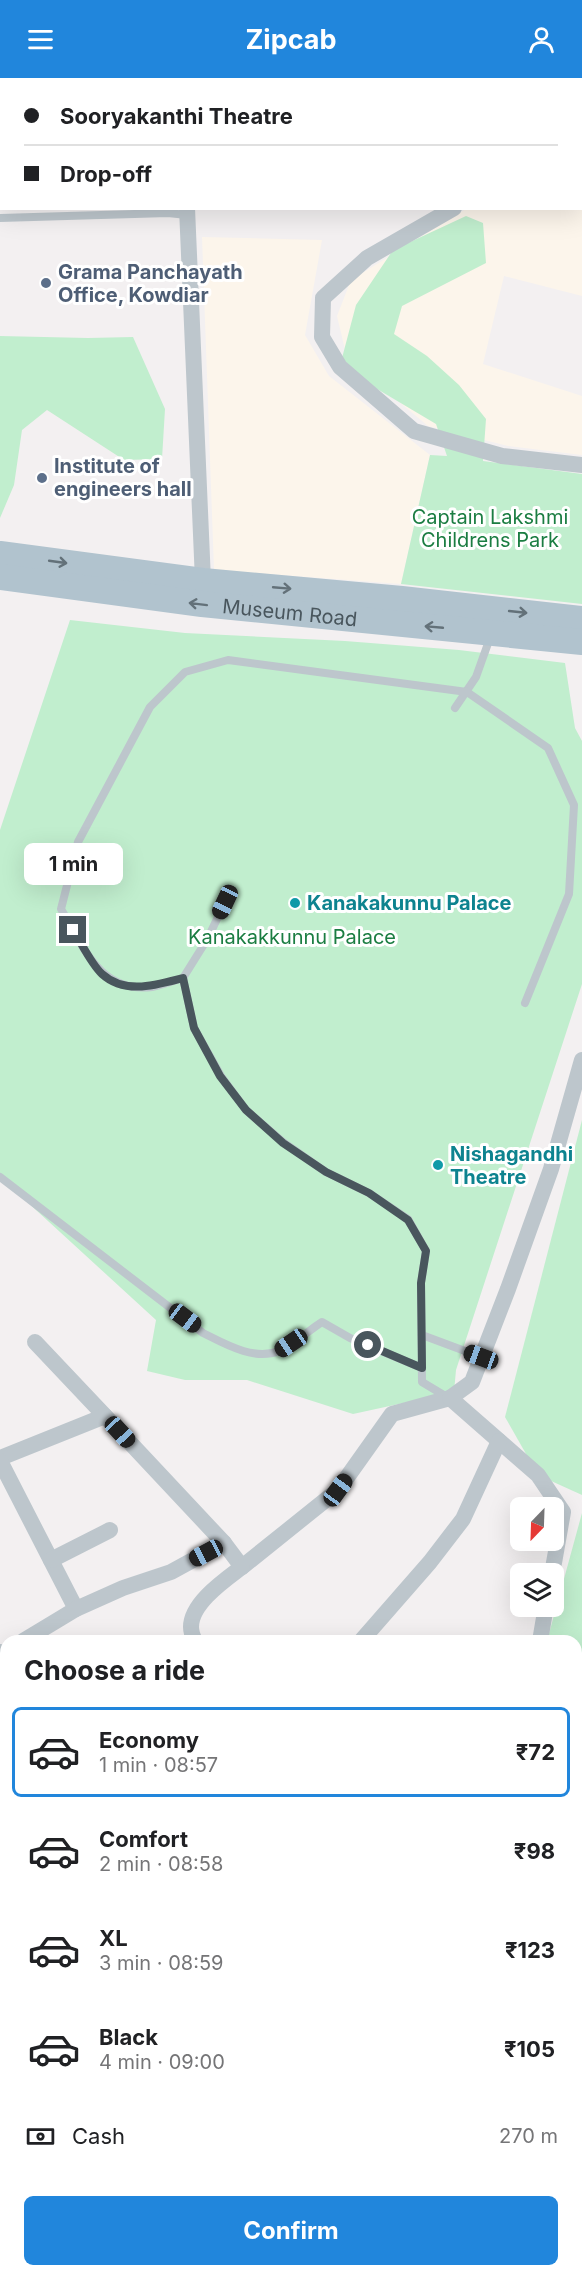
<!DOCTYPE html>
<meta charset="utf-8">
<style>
:root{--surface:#fff;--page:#f6f6f6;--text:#202124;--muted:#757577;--line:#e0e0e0;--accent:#2186dc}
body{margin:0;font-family:Inter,sans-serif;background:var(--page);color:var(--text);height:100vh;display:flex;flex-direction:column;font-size:22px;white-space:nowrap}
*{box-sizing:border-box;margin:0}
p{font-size:20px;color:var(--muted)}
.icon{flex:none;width:33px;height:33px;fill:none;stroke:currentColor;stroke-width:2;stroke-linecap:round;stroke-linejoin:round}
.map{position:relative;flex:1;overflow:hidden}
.sheet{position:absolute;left:0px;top:1557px;width:582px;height:642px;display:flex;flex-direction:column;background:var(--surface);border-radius:18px 18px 0 0;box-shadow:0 6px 24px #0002}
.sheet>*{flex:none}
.banner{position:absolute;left:0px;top:0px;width:582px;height:132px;box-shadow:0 6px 24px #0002;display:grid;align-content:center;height:132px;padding:0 24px;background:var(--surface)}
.needle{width:39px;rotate:203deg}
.buttons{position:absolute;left:510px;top:1419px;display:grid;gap:12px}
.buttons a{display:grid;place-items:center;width:54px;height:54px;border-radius:9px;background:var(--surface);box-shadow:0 6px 24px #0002;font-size:30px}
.end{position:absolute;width:27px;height:27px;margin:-14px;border:8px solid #49565d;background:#fff;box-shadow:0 0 0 3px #fff}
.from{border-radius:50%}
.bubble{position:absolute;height:42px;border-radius:9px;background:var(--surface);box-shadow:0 6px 24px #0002;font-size:20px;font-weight:700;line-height:42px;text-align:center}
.car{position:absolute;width:18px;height:36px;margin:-18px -9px;border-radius:8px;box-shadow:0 0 4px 2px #0007;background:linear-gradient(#222 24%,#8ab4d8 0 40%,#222 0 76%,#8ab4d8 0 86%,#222 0)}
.banner b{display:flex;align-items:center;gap:21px;height:57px;font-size:22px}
.banner b+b{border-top:2px solid var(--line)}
.banner i{width:15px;height:15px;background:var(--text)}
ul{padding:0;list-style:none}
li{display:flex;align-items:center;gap:18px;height:90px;margin:0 12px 9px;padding:0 12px;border:3px solid transparent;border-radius:9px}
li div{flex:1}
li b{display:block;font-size:22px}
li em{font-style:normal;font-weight:700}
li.active{border-color:var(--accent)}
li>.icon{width:54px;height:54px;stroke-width:1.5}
h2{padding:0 24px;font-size:27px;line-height:72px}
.pay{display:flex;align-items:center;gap:15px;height:66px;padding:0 24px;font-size:22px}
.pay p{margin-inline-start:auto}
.primary-button{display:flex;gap:12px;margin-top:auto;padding:12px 24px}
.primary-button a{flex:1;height:69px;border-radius:9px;background:var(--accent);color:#fff;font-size:24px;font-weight:700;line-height:69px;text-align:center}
header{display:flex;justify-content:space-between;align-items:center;height:78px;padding:0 24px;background:var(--accent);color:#fff;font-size:27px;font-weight:700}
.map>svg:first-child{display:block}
.commercial{fill:#fcf5eb}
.green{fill:#c1eece}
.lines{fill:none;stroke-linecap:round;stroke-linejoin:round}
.service{stroke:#bdc6cc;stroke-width:8}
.minor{stroke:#bdc6cc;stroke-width:16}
.primary{stroke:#b1c3ce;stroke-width:26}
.oneway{stroke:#637179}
.route{stroke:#49565d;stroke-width:8}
.service-dot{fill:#5c6f8a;stroke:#fff;stroke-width:2}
.culture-dot{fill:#0f9aa8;stroke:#fff;stroke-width:2}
.labels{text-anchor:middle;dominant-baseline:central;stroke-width:6;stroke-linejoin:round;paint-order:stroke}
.service-label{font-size:20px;font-weight:bold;fill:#4e5e75;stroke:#fff;text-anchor:start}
.park-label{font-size:20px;fill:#1b7d42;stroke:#fff}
.street-label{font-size:20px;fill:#49565d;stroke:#fff}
.culture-label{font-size:20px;font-weight:bold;fill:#0d838f;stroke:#fff;text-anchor:start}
</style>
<header><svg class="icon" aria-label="menu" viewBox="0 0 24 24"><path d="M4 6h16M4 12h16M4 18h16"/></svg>Zipcab<svg class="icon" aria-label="person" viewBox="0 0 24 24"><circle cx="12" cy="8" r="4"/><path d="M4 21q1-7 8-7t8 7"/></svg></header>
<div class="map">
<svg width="582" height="2199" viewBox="0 0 582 2199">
<rect width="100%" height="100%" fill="#f3f0f1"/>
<g class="commercial">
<polygon points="582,77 582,218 504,198 483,286 582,318 582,377 508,368 428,348 347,280 337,238 351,202 466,131 580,130"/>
<polygon points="202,159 322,162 305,257 329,298 430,377 401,506 214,492"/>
</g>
<g class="green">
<polygon points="466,138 483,145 486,185 402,228 394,256 427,278 459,307 486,341 483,383 582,396 582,526 401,506 430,377 447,378 436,346 367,305 342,280 356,227 393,172"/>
<polygon points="0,258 88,260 133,259 165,331 162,381 124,382 47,332 22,352 14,407 0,440"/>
<polygon points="70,542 185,555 345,563 459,572 565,585 575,650 582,663 582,906 456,1292 454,1314 353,1336 247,1302 185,1302 147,1293 156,1242 0,1099 0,752"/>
<polygon points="582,1042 582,1417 538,1397 505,1339"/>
<polygon points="582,1435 582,1836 576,1831 576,1563 547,1563"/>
</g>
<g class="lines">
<g class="service">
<polyline points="118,0 120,2"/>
<polyline points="0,140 168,135 187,137"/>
<polyline points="455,630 476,599 491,557"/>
<path d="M225,824L208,860L183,900C173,903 162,907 152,909C99,915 84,869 61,831L78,764L150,629L185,594L228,582L467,614L548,670L574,727L569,816L525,925"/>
<polyline points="183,900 194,950 221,998 246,1032 283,1064 326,1094 369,1115 408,1141 426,1173 421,1205 422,1304 447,1319"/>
<path d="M0,1099L203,1255C225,1266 254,1283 279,1273C294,1267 309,1252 322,1244L350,1260L422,1290"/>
<polyline points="422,1257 481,1279"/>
</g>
<g class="minor">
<polyline points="417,0 418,2"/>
<polyline points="187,2 187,0"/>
<polyline points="271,2 271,0"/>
<polyline points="516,2 519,0"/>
<polyline points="580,65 582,64"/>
<polyline points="187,130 203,503"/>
<polyline points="454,130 367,180 323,220 322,259 340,289 414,353 502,378 582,387"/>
<polyline points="35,1264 105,1338"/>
<polyline points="0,1380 105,1338 224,1465 242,1489 338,1412 392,1336 450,1320"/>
<polyline points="0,1383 76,1531"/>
<polyline points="51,1482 110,1452"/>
<polyline points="552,1496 563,1434 538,1397 450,1320 472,1304 508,1211 551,1091 582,982"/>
<polyline points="23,1563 76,1531 123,1510 171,1494 224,1465"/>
<path d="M195,1563C193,1559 191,1554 191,1549C191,1525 225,1502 242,1489"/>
<polyline points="361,1563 430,1484 463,1441 499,1363"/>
<polyline points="540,1563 546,1528"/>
<polyline points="0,1574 6,1580"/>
<polyline points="0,1756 6,1750"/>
<polyline points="0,1997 6,1986"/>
<polyline points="576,2004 582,2005"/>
<polyline points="0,2055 6,2059"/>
<polyline points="576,2181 582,2185"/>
<polyline points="0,2183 6,2186"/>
<polyline points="23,2193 36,2199"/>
<polyline points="155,2193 161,2199"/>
<polyline points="198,2199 206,2193"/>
<polyline points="504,2199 507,2193"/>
</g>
<g class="primary">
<polyline points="0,476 203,503 402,521 582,541"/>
<path id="s1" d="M0,499L202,526L582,564"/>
</g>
</g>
<defs><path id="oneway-shaft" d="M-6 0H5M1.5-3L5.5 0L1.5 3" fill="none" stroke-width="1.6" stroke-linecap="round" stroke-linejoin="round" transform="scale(1.5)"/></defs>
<g class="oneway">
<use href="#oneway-shaft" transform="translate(58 484) rotate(8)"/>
<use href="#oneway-shaft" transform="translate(282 510) rotate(5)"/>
<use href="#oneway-shaft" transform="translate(198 526) rotate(-173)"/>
<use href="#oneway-shaft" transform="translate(518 534) rotate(6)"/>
<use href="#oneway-shaft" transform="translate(434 549) rotate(-175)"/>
</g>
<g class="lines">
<path class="route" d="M73,852C81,864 91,886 102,896C125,917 156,907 183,900L194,950L220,998L246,1032L283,1065L326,1094L369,1115L408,1142L426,1173L421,1205L422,1290L368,1267"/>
</g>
<g class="service-dot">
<circle cx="46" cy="205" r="6"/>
<circle cx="42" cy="400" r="6"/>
</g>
<g class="culture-dot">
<circle cx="295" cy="825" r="6"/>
<circle cx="438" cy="1087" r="6"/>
</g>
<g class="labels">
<g class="service-label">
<text x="58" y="194">Grama Panchayath<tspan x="58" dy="23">Office, Kowdiar</tspan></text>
<text x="54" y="388">Institute of<tspan x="54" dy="23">engineers hall</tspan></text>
</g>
<g class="park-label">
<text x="490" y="439">Captain Lakshmi<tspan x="490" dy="23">Childrens Park</tspan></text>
<text x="292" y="859">Kanakakkunnu Palace</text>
</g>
<g class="street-label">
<text stroke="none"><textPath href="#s1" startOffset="292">Museum Road</textPath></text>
</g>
<g class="culture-label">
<text x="307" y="825">Kanakakunnu Palace</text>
<text x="450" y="1076">Nishagandhi<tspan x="450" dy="23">Theatre</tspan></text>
</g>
</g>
</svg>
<div class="buttons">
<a><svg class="needle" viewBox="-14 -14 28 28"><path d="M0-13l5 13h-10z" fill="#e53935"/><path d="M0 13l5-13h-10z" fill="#757577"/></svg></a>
<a><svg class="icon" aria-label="layers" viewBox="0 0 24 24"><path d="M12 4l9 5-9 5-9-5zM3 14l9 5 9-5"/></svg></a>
</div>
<i class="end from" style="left:368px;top:1267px"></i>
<i class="end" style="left:73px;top:852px"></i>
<div class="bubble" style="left:24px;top:765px;width:99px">1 min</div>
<i class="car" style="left:225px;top:824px;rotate:205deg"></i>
<i class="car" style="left:185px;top:1240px;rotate:127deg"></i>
<i class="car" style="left:291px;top:1265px;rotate:236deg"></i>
<i class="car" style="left:481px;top:1279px;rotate:290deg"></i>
<i class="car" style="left:120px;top:1354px;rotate:137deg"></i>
<i class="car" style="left:338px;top:1412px;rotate:36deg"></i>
<i class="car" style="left:206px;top:1475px;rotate:242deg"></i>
<div class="banner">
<b><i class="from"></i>Sooryakanthi Theatre</b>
<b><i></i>Drop-off</b>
</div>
<section class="sheet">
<h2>Choose a ride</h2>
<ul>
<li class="active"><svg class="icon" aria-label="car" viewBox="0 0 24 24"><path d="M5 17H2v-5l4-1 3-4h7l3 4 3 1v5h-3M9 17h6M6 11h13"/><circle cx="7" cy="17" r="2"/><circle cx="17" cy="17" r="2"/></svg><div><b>Economy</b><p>1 min · 08:57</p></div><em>₹72</em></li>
<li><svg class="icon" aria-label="car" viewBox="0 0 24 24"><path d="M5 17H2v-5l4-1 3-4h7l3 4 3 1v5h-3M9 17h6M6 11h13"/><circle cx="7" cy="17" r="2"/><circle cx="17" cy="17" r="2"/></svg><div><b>Comfort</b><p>2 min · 08:58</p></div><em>₹98</em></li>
<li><svg class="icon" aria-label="car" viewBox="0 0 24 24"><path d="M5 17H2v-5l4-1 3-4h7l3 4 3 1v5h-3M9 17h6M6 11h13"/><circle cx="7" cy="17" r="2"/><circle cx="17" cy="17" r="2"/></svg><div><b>XL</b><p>3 min · 08:59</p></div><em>₹123</em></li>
<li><svg class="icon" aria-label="car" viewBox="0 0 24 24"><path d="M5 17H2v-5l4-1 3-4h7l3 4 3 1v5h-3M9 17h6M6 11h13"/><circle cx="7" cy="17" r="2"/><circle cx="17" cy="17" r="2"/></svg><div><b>Black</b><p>4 min · 09:00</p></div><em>₹105</em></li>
</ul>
<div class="pay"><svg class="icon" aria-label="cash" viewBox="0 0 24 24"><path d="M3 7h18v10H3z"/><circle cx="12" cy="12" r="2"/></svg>Cash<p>270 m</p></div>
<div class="primary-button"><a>Confirm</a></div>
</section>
</div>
